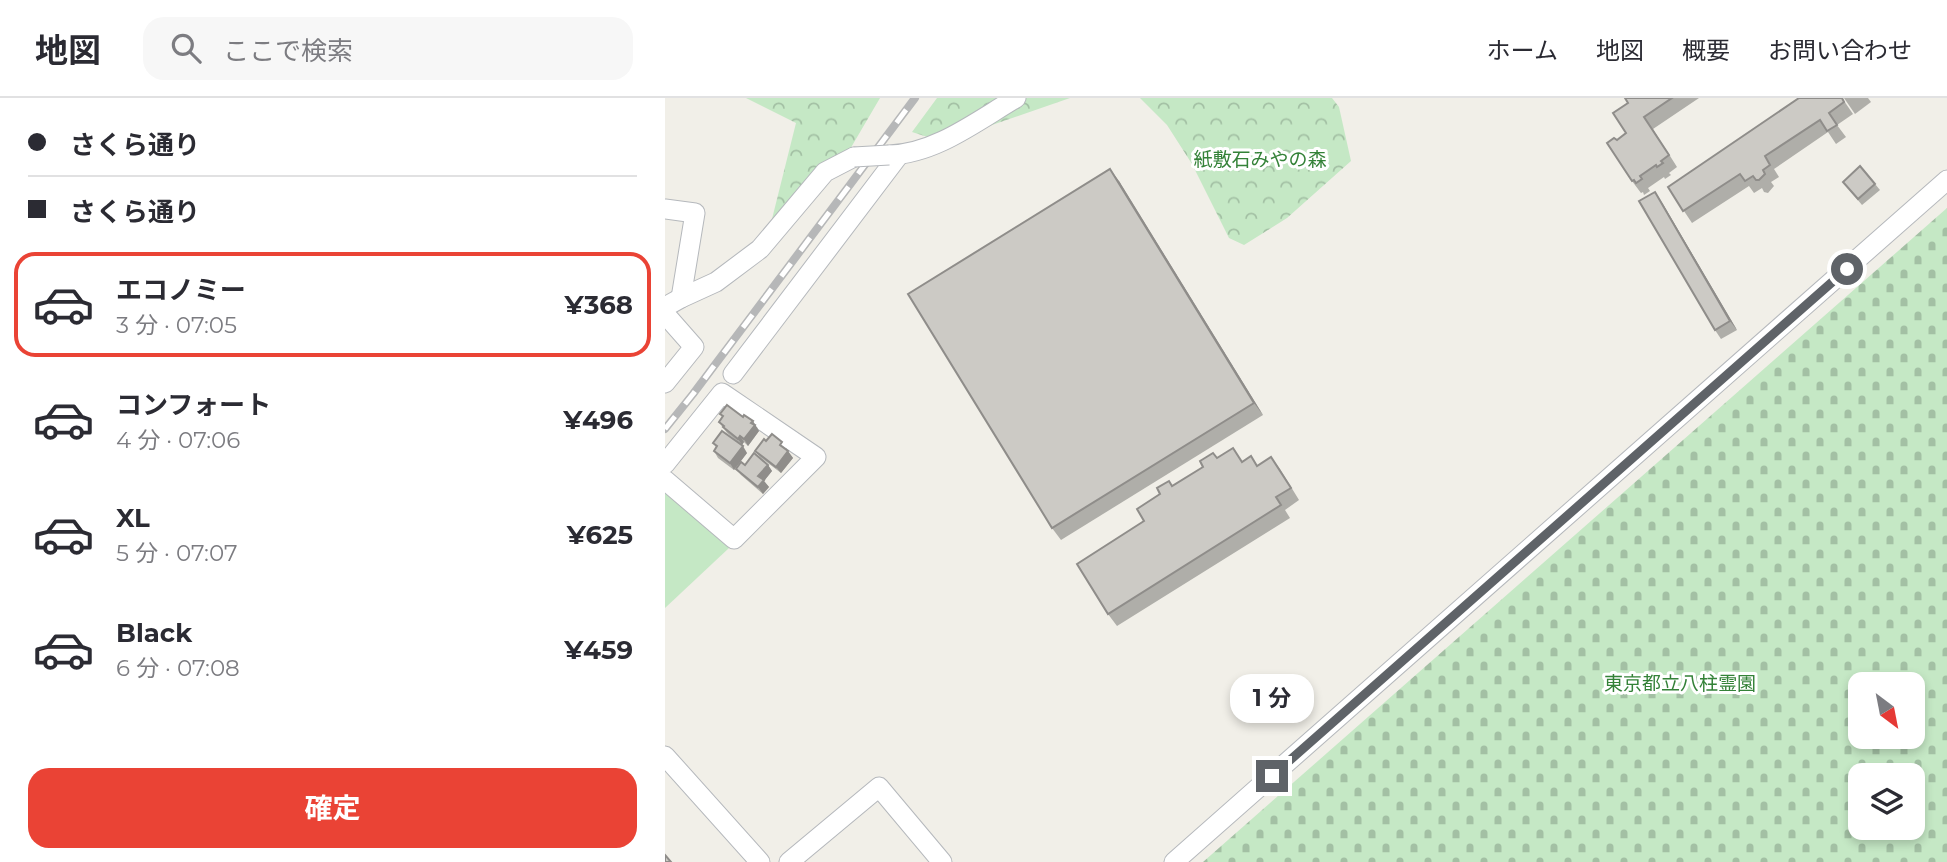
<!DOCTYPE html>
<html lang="ja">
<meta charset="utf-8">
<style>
:root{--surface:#fff;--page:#f7f7f7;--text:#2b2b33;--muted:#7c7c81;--line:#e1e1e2;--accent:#ea4335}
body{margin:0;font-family:Montserrat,"Noto Sans JP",sans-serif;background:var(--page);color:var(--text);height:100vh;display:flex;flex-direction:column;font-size:26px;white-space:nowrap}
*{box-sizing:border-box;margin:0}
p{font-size:23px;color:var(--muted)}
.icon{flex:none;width:38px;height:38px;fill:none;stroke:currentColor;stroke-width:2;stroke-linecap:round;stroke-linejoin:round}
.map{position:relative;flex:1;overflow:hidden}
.sheet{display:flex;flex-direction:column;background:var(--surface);width:665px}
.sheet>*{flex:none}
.banner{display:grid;align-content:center;height:154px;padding:0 28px;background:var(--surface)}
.needle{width:46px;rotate:148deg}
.fabs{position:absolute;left:1183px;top:574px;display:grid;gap:14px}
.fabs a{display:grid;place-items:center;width:77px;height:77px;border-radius:14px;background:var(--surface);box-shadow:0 4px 10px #0003;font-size:35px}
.end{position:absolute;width:32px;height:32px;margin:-16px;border:9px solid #5f6368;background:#fff;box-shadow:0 0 0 4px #fff}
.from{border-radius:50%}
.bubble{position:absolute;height:49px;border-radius:21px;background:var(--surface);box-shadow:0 4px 10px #0003;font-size:23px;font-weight:700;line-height:49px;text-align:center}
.banner b{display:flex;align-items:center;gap:24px;height:66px;font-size:26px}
.banner b+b{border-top:2px solid var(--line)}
.banner i{width:18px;height:18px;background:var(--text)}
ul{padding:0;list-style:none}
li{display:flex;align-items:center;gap:21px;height:105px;margin:0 14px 10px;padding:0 14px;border:4px solid transparent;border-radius:21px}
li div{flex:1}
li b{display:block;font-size:26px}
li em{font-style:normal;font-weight:700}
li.on{border-color:var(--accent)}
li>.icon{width:63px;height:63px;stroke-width:1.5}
.action{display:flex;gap:14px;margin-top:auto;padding:14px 28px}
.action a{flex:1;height:80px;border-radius:21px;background:var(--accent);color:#fff;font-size:28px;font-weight:700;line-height:80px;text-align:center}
header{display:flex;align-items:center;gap:42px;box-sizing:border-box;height:98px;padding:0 35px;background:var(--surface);border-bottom:2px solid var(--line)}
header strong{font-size:33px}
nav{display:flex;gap:38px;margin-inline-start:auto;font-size:24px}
.search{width:490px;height:63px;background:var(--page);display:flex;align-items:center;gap:18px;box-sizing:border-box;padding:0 24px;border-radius:21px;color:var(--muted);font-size:26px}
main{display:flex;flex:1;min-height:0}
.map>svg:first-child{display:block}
.forest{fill:url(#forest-crowns)}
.cemetery{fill:url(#cemetery-stones);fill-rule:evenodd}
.park{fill:#c5e8c5}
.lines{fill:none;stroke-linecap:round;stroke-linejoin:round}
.minor-casing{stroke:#b5b8bc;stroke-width:21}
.minor{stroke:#fff;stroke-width:19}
.rail-casing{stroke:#b6b7b8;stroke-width:8}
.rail{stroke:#fff;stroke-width:5;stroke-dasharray:16;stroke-linecap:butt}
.minor-bridge-casing{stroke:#b5b8bc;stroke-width:21;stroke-linecap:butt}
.minor-bridge{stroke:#fff;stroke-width:19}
.wall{fill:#afaea9}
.shaded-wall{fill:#8f8d8a}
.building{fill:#cccac5;stroke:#8f8d8a;stroke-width:2}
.route{stroke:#5f6368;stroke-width:9}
.labels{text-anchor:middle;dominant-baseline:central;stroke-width:6;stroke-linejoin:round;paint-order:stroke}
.park-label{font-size:19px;fill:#348238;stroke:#fff}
</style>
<header>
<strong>地図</strong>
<div class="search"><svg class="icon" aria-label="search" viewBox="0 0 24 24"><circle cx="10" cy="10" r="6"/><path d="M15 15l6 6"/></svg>ここで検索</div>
<nav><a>ホーム</a><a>地図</a><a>概要</a><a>お問い合わせ</a></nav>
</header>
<main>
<section class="sheet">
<div class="banner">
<b><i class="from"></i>さくら通り</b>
<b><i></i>さくら通り</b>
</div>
<ul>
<li class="on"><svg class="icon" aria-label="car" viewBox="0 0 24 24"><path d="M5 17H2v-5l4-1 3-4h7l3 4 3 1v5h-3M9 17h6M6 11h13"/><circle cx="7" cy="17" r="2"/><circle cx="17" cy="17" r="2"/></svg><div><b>エコノミー</b><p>3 分 · 07:05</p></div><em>¥368</em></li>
<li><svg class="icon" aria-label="car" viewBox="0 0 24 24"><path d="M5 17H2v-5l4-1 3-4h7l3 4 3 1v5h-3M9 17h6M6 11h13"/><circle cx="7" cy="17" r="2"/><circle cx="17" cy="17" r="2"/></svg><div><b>コンフォート</b><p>4 分 · 07:06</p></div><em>¥496</em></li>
<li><svg class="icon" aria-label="car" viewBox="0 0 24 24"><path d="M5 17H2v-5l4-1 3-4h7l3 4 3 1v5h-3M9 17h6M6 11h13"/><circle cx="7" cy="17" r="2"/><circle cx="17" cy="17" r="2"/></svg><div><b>XL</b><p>5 分 · 07:07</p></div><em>¥625</em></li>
<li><svg class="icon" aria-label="car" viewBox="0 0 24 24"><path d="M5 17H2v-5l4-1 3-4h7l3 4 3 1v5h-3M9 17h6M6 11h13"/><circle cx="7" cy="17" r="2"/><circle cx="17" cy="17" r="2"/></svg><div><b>Black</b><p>6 分 · 07:08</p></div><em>¥459</em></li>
</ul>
<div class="action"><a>確定</a></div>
</section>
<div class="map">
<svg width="1282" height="764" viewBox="0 0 1282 764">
<defs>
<pattern id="forest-crowns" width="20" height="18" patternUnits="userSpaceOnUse" patternTransform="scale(1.75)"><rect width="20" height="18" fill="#c5e8c5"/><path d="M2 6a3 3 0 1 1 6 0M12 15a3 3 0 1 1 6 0" fill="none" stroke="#a3c0a4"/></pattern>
<pattern id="cemetery-stones" width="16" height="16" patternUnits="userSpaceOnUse" patternTransform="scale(1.75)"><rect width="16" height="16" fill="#c5e8c5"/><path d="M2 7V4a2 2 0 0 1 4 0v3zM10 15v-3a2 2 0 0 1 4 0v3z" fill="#a3c0a4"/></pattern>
</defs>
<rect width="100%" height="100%" fill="#f1efe8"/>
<g class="forest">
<polygon points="81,0 215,0 174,70 98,157 131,25"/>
<polygon points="272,0 405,0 327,27 284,46 247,34"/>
<polygon points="475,0 667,0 674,9 686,63 622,120 579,147 564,140 527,66 502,27"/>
</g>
<path class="cemetery" d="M1282,110V764H538ZM1195,586H1248V639H1195ZM1195,677H1248V730H1195Z"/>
<polygon class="park" points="0,393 64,450 0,510"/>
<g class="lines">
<g class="minor-casing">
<g id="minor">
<path d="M224,57C270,56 312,23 351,0"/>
<polyline points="0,111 30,115 16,200"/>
<polyline points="0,209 16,200 51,184 95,151 160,74 189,59"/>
<polyline points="0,216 29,249 0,285"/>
<polyline points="68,276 234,57"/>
<polyline points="0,366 57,295 151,359 69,441 0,382"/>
<polyline points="0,658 95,764"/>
<polyline points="124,764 214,689 277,764"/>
<polyline points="509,764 1282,82"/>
</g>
</g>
<use href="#minor" class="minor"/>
<g class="rail-casing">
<polyline id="rail" points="0,331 28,296 250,0"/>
</g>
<use href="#rail" class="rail"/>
<g class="minor-bridge-casing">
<polyline id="minor-bridge" points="189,59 224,57"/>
</g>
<use href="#minor-bridge" class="minor-bridge"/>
</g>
<g class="wall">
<polygon points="960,0 1034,0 988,31 1012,69 1004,75 1006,77 1000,81 999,79 983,90 985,93 979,97 978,94 976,95 967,83 952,42 961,35 963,5"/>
<polygon points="1177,0 1188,16 1172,27 1181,39 1171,46 1163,34 1109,71 1114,79 1106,84 1109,88 1103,95 1099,94 1097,90 1089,95 1084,88 1027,125 1003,89"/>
<polygon points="1179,0 1203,0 1206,4 1190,16"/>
<polygon points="454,83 598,317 396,442 387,430"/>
<polygon points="1178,84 1210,86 1215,92 1197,107"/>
<polygon points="996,103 1072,232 1056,241 1050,232"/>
<polygon points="55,316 92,329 94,333 83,348 79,344 77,347 62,335 54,324 57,319"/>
<polygon points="48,345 82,355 69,372 53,360 49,353 51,349"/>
<polygon points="122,350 121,351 128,360 116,375 95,359 90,353"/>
<polygon points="586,358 592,368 606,359 615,371 634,402 620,412 625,420 452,528 443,516 479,423 508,388 552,360 578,363"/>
<polygon points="80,367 103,367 107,373 99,383 104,389 98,396 76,377 71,371"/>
</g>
<g class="shaded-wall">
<polygon points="445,71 454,83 598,317 589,305"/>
<polygon points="990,94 996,103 1072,232 1065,223"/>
<polygon points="88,323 94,333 83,348 79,341"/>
<polygon points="75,338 79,344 77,347 73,341"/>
<polygon points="78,348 82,355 69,372 65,365"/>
<polygon points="123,353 128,360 116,375 111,369"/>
<polygon points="103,367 107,373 99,383 104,389 98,396 93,389 93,378"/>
</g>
<g class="building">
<polygon points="960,0 1007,0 979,19 1004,57 996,63 998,65 992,69 991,67 975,78 977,81 971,85 969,82 967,83 942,45 949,40 952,42 961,35 948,15 963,5"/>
<polygon points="1134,0 1177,0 1179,4 1164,15 1172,27 1162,33 1155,22 1100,58 1105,67 1098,72 1100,76 1094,82 1091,82 1088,78 1080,83 1075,76 1018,113 1003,89"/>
<polygon points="1195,68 1210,86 1193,101 1178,84"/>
<polygon points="445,71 589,305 387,430 243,196"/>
<polygon points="990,94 1065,223 1050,232 974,103"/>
<polygon points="62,307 78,319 79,317 88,323 86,325 90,327 79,341 75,338 73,341 58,329 59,328 54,324 58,318 55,316"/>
<polygon points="57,333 78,348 65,365 49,353 52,348 48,345"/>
<polygon points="107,336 117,344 115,347 123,353 111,369 90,353 99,341 101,343"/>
<polygon points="568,350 577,364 586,358 592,368 606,359 626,390 611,399 616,407 443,516 412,466 479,423 472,411 495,396 492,390 504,383 507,388 538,369 535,363 548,355 552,360"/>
<polygon points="89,355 103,367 93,378 99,382 93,389 71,371 76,364 80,367"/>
<polygon points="0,757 6,764 0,764"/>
</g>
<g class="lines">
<polyline class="route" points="607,678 1182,171"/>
</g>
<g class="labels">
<g class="park-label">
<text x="595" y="61">紙敷石みやの森</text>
<text x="1015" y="585">東京都立八柱霊園</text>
</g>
</g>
</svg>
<div class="fabs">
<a><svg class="needle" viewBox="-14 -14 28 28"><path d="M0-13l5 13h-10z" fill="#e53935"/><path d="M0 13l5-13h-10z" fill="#7c7c81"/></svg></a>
<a><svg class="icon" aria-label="layers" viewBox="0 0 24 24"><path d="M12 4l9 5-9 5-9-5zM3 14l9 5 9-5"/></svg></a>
</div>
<i class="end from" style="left:1182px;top:171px"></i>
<i class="end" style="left:607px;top:678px"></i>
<div class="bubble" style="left:565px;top:576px;width:84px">1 分</div>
</div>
</main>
